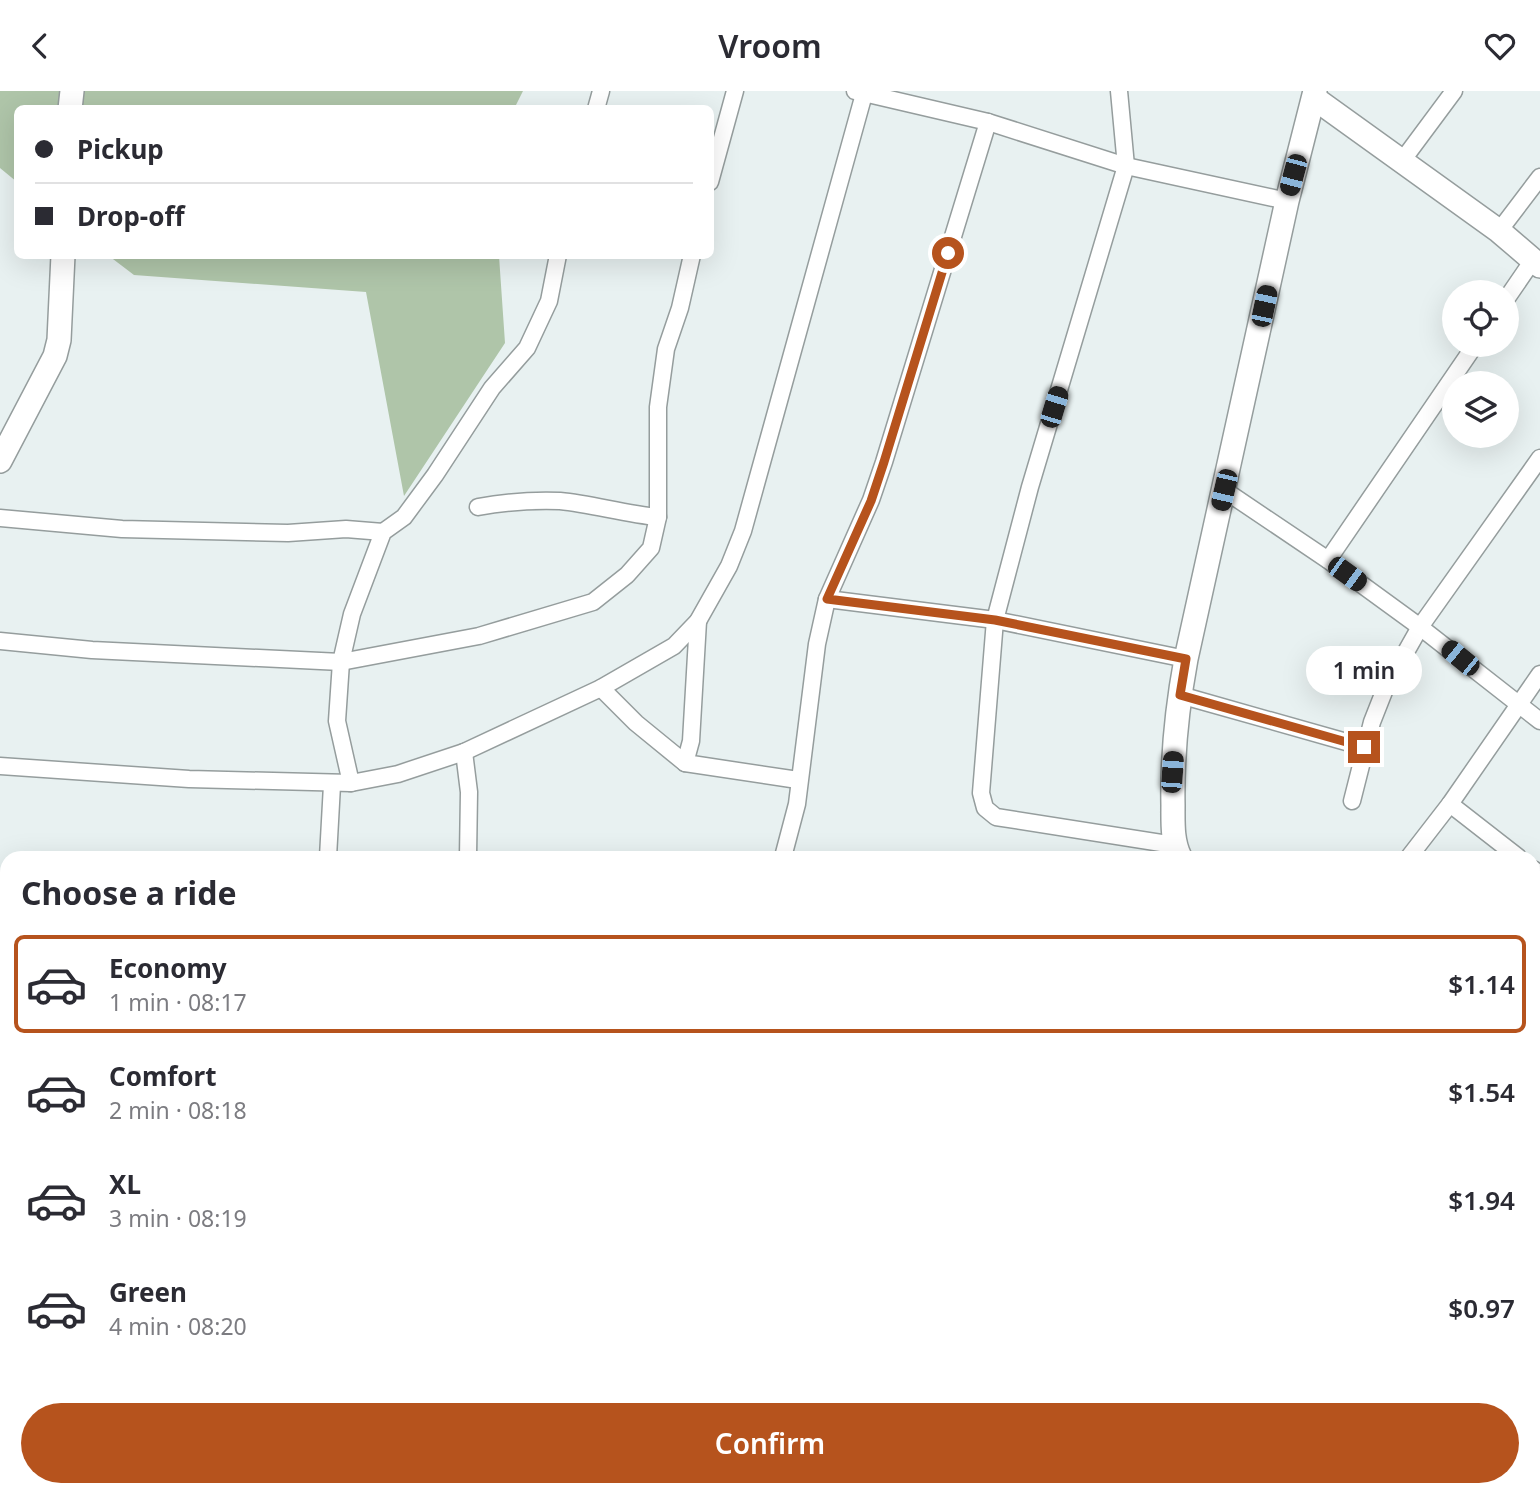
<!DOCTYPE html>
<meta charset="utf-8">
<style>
:root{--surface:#fff;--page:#f2f2f3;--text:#2b2b33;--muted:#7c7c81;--line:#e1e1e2;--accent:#b6531d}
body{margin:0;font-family:"Noto Sans",sans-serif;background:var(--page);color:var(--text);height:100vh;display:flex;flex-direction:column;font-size:26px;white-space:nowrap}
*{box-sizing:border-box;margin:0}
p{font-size:23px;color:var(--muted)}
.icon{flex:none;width:38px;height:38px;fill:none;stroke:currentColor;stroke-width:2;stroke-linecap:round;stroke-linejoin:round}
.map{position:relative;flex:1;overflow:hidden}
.details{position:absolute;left:0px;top:760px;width:1540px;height:646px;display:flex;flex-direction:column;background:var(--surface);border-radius:21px 21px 0 0;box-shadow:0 7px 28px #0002}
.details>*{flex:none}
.hud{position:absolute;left:14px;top:14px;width:700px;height:154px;border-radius:10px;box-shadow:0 7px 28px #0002;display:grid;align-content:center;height:154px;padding:0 21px;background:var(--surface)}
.controls{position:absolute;left:1442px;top:189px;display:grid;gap:14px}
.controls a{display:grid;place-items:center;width:77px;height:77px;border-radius:50%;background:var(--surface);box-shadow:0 7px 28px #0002;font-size:35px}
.end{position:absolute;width:32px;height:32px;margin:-16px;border:9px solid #b6531d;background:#fff;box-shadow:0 0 0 4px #fff}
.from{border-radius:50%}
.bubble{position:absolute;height:49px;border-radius:24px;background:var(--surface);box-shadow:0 7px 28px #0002;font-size:23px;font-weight:600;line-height:49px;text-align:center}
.car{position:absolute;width:21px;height:42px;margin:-21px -10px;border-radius:9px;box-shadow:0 0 5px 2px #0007;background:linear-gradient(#222 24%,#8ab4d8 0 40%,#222 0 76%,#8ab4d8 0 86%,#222 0)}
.hud b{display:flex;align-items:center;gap:24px;height:66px;font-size:26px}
.hud b+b{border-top:2px solid var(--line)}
.hud i{width:18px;height:18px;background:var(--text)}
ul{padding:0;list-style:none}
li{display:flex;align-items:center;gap:21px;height:98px;margin:0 14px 10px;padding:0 7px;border:4px solid transparent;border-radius:10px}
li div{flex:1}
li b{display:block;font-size:26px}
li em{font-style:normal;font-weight:600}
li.active{border-color:var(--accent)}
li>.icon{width:63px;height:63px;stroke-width:1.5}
h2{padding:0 21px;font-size:32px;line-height:84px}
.cta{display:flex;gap:14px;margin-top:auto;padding:14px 21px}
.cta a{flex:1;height:80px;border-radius:42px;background:var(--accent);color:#fff;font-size:28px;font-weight:600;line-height:80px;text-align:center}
header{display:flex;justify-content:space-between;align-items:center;height:91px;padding:0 21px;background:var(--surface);font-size:32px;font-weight:600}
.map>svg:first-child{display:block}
.forest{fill:#afc5a9}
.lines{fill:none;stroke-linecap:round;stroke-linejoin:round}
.street-casing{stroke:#959d9d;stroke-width:19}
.secondary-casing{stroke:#959d9d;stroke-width:26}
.street{stroke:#fff;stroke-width:16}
.secondary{stroke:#fff;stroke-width:23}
.route{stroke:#b6531d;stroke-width:9}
</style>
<header><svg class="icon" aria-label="back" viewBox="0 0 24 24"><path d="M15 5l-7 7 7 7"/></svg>Vroom<svg class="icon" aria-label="heart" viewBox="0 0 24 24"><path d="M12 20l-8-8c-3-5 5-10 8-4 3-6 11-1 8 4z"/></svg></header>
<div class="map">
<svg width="1540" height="1404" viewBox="0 0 1540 1404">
<rect width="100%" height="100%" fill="#e8f1f1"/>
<g class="forest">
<polygon points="0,0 523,0 514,18 18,18 17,91 0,77"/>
<polygon points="109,165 499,165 505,252 404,405 366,201 134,184"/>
</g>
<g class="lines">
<g class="street-casing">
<g id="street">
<polyline points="855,0 988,31 1126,75 1287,110"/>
<polyline points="1119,0 1126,75 1030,396 995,529 981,702 985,717 996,726 1174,754"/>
<polyline points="596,18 601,0"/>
<polyline points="1402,70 1454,0"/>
<polyline points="710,91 735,0"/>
<polyline points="1499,140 1540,86"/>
<polyline points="558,164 549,210 527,257 492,297 435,384 404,426 383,441 352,523 341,571 337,630 351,692 398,683 464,661 601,597 674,555 698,530 729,475 743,440 864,3"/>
<polyline points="1507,207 1533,169"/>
<polyline points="1224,399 1328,469 1420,536 1540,630"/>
<path d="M478,416C505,411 533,409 560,410C592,413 625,423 658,426"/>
<polyline points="0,427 122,438 288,442 346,438 383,441"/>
<polyline points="1328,469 1475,254"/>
<polyline points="827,508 995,529 1186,568"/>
<polyline points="0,550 92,559 341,571 479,545 593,511 627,484 651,457 658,426 658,316 666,258 680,217 692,164"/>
<polyline points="601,597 636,632 685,672 798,689"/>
<polyline points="1180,604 1364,656"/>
<polyline points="464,661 469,701 468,766"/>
<polyline points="685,672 691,650 698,530"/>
<polyline points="0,675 189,688 351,692"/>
<polyline points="1352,710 1372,631 1385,598 1420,536 1540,367"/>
<polyline points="1450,713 1518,766"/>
<polyline points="328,766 332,694"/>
<polyline points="783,766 797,713 817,553 827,508 871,409 884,371 988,31"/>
<polyline points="1409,766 1450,713 1540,583"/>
<polyline points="1533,778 1540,783"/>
<polyline points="0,790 7,791"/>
<polyline points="1533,856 1540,858"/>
<polyline points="0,903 7,906"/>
<polyline points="1533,930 1540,935"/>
<polyline points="1533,1147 1540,1152"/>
<polyline points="0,1265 7,1266"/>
<polyline points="1533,1315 1540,1290"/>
<polyline points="1533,1353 1540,1355"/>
<polyline points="939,1398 947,1404"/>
<polyline points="1117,1404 1121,1398"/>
<polyline points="1276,1404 1280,1398"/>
<polyline points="1422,1404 1426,1398"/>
<polyline points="1510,1404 1512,1398"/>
</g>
</g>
<g class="secondary-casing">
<g id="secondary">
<polyline points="1314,7 1499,140 1540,175"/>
<polyline points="70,18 72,0"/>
<polyline points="0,370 55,265 59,249 63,164"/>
<path d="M1180,766C1172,750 1173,732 1173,714C1172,664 1177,617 1186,568L1287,110L1315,0"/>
<polyline points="279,1404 280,1398"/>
</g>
</g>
<use href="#street" class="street"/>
<use href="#secondary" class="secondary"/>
</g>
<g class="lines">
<polyline class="route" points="948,162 884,371 871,410 827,508 995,529 1186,568 1180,604 1364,656"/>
</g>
</svg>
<div class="controls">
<a><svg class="icon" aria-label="locate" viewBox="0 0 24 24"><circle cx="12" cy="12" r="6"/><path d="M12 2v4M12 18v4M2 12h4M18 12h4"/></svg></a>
<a><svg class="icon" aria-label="layers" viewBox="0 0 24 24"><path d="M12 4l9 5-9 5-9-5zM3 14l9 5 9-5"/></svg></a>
</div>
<i class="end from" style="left:948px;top:162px"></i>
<i class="end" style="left:1364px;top:656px"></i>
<div class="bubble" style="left:1306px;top:555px;width:116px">1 min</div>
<i class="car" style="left:1293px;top:84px;rotate:195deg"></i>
<i class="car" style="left:1264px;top:215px;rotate:12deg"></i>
<i class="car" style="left:1054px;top:316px;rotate:17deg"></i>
<i class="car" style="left:1224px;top:399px;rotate:193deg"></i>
<i class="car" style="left:1347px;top:483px;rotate:126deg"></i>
<i class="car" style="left:1460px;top:567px;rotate:309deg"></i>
<i class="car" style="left:1172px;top:681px;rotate:4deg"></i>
<div class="hud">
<b><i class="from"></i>Pickup</b>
<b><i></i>Drop-off</b>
</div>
<section class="details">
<h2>Choose a ride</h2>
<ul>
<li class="active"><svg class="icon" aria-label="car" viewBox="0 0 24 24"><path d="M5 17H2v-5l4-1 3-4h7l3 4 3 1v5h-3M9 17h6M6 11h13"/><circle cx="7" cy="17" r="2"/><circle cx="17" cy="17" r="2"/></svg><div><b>Economy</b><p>1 min · 08:17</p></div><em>$1.14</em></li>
<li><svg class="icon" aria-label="car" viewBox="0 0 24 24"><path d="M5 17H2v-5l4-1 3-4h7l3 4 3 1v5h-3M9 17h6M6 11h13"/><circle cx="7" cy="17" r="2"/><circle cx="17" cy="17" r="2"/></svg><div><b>Comfort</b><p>2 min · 08:18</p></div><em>$1.54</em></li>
<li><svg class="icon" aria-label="car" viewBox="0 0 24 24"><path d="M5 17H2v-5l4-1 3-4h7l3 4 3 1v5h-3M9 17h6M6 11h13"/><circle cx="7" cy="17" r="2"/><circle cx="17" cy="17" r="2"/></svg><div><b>XL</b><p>3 min · 08:19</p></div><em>$1.94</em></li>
<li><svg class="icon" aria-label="car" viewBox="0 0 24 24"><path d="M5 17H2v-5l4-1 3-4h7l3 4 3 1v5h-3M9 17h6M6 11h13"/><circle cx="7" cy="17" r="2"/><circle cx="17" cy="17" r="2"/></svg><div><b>Green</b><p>4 min · 08:20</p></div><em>$0.97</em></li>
</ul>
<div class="cta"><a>Confirm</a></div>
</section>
</div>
